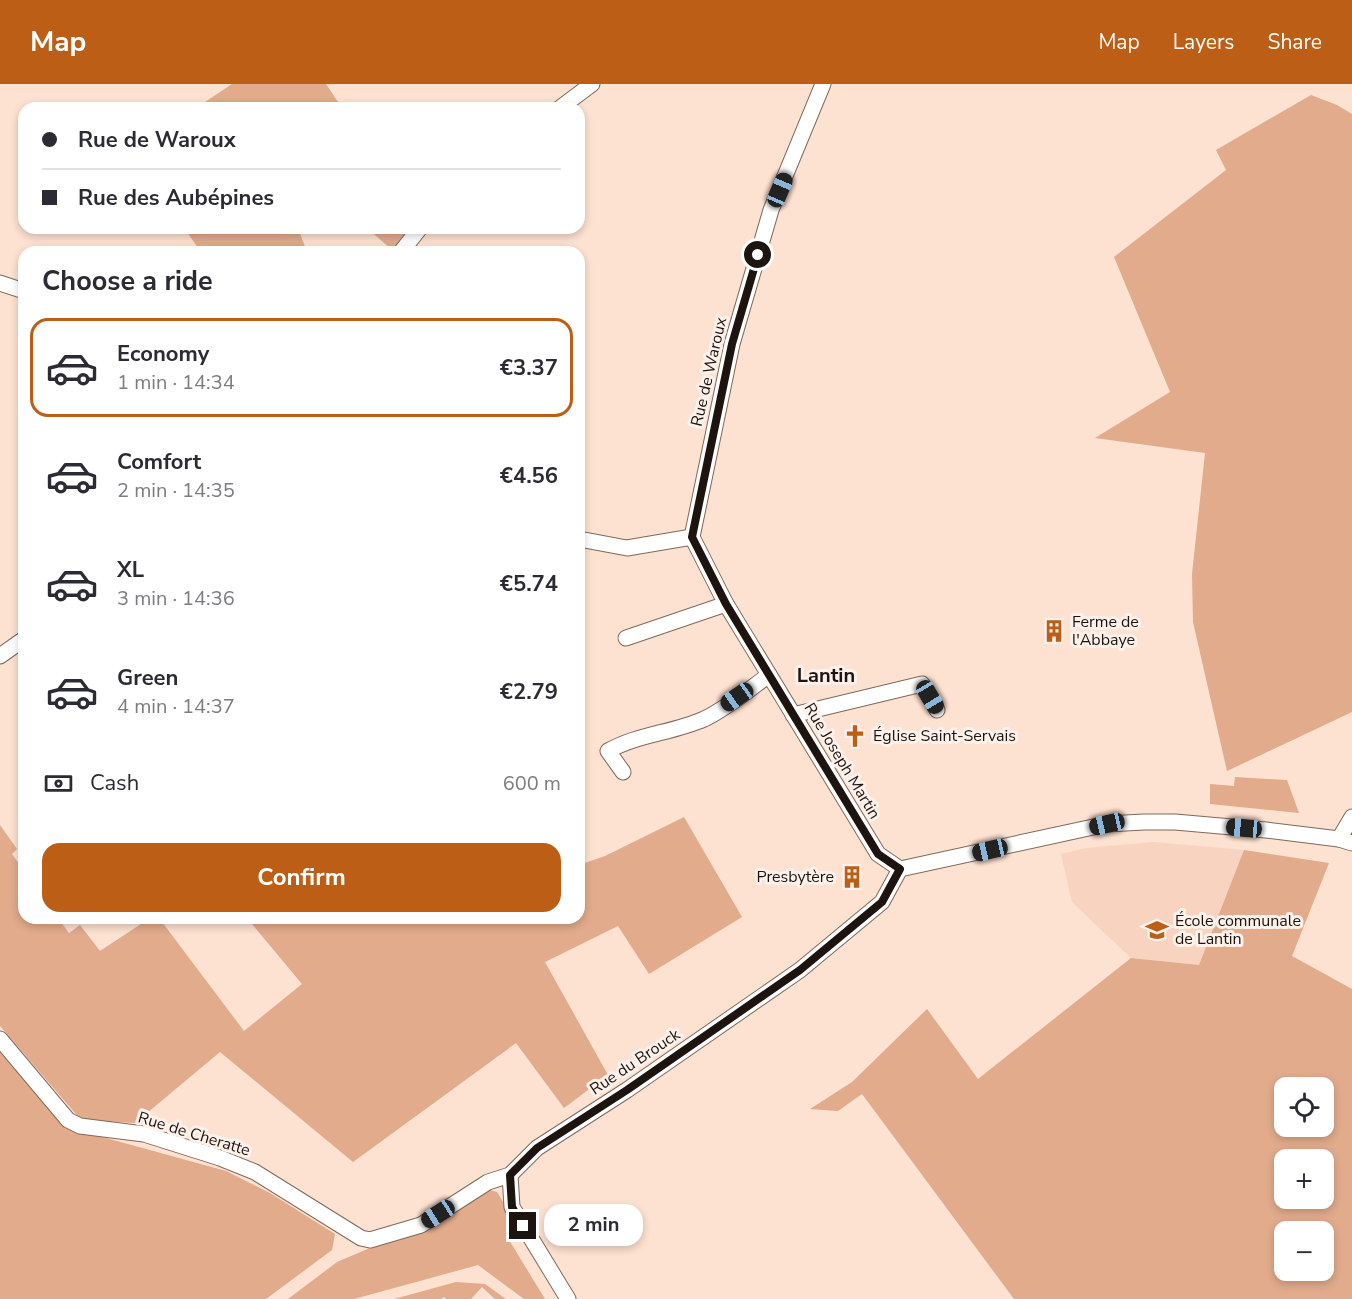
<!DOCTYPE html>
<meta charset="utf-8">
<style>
:root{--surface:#fff;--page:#f2f2f3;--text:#2b2b33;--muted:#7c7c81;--line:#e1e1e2;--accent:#bd5e17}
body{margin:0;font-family:"Nunito Sans",sans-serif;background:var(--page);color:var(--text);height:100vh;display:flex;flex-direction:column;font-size:22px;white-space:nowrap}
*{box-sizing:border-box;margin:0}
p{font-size:20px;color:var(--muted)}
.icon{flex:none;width:33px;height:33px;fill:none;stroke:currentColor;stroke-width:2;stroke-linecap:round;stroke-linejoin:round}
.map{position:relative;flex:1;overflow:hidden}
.drawer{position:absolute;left:18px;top:162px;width:567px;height:678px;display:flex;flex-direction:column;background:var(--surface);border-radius:18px;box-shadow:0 3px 9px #0003}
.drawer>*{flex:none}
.hud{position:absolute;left:18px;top:18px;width:567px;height:132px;border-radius:18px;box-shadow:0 3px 9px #0003;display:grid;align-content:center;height:132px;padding:0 24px;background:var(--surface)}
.buttons{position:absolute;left:1274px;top:993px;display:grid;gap:12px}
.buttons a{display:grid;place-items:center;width:60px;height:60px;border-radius:12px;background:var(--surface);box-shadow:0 3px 9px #0003;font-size:30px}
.end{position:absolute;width:27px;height:27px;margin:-14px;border:8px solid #1e140f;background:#fff;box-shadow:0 0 0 3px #fff}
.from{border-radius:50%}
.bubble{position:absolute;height:42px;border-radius:18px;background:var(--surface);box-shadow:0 3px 9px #0003;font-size:20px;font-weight:700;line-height:42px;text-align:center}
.car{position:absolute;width:18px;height:36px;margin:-18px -9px;border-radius:8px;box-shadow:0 0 4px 2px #0007;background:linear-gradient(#222 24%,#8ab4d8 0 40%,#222 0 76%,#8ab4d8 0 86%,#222 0)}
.hud b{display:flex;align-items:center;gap:21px;height:57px;font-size:22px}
.hud b+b{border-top:2px solid var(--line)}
.hud i{width:15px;height:15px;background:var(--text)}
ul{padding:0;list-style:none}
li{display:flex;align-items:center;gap:18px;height:99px;margin:0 12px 9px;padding:0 12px;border:3px solid transparent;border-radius:18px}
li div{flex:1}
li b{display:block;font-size:22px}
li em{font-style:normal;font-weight:700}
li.on{border-color:var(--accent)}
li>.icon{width:54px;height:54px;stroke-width:1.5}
h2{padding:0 24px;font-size:27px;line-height:72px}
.pay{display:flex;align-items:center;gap:15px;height:66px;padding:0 24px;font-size:22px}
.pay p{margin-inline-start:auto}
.button{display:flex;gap:12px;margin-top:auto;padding:12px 24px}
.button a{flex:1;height:69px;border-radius:18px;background:var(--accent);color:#fff;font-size:24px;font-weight:700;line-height:69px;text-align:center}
header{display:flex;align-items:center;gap:36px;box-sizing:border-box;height:84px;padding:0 30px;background:var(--accent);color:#fff}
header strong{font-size:28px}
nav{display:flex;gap:33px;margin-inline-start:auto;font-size:21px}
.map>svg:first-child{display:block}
.built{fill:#f7d3c0}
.green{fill:#e1ab8c;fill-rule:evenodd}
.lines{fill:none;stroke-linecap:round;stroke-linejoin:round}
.minor-casing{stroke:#81685a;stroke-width:17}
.minor{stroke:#fff;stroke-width:15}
.route{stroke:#1e140f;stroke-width:8}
.labels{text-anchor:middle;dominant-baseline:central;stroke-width:6;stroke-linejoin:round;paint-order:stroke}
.street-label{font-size:16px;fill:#1e140f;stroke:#fdf2eb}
.poi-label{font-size:16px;fill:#1e140f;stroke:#fdf2eb;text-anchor:start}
.quarter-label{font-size:20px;font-weight:bold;fill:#1e140f;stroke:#fdf2eb}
</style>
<header>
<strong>Map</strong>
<nav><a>Map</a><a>Layers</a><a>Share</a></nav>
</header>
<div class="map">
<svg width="1352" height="1215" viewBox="0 0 1352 1215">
<rect width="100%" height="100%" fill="#fde1d1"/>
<polygon class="built" points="1154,758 1244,766 1199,881 1131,874 1072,818 1061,770 1086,764"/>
<g class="green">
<polygon points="232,0 326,0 342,24 196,24"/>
<polygon points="1311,11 1337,21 1352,30 1352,628 1227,687 1193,538 1192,490 1205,369 1095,354 1170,308 1114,173 1226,86 1216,66"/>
<polygon points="184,144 298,144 307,168 201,168"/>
<polygon points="367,144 411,144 392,166"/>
<polygon points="1235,693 1287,696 1299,729 1210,720 1210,700 1234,702"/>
<polygon points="684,733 742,833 649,890 618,842 545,878 608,991 564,1024 516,959 353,1078 220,968 135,1039 81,1036 0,942 0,741 17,765 12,770 24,787 24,834 58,834 69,849 80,841 100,867 150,834 159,834 244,947 302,900 247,834 579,834 579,781 605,772"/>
<path d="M1244,766L1329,779L1292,872L1352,905V1215H1014L862,1010L838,1027L810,1025L852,998L927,925L978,995L1131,874L1199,881ZM1284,1004H1323V1042H1284ZM1284,1076H1323V1114H1284ZM1284,1148H1323V1186H1284Z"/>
<polygon points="0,965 66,1043 226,1087 270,1109 335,1150 332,1166 266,1215 0,1215"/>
<polygon points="490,1106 497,1108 521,1147 509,1156 545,1215 524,1215 478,1181 354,1215 288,1215 337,1178 384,1158"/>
<polygon points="456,1198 485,1200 506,1215 495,1215 482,1203 471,1215 446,1215 444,1213 441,1215 394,1215"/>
</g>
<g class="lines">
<g class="minor-casing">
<g id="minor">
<polyline points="560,24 592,0"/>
<polyline points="401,168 420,144"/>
<polyline points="0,199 24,207"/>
<polyline points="692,453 732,260 771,126 823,0"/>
<polyline points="692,453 726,520 878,770 900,785"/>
<polyline points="579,455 627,464 692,453"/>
<polyline points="626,554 726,520"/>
<polyline points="0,572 24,555"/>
<polyline points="793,631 922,600 937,626"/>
<path d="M623,688L608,667C638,650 673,649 704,635C723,627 751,604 769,591"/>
<polyline points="1339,755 1352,733"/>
<polyline points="900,785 1107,740 1144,738 1175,738 1266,746 1339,755 1352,759"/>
<polyline points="0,955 68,1036 80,1042 144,1050 220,1074 255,1088 361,1154 370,1156 421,1141 488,1098 510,1091 537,1064 627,1006 800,886 882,818 900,785"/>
<polyline points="510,1091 512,1123 568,1215"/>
</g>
</g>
<use href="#minor" class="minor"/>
</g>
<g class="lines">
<polyline class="route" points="523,1142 512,1123 510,1091 537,1064 627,1006 800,886 882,818 900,785 878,770 726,520 692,453 732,260 758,171"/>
</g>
<defs>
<g id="building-bare" transform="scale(1.8)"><path d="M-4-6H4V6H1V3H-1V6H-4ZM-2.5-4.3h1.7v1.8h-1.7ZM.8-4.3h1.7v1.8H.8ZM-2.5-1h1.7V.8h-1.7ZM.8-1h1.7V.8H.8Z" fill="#bd5e17" stroke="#fdf2eb" stroke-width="2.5" paint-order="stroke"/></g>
<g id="church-bare" transform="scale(1.8)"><path d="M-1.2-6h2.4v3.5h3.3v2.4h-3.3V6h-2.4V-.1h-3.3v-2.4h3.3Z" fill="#bd5e17" stroke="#fdf2eb" stroke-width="2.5" paint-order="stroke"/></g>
<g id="school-bare" transform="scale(1.8)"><path d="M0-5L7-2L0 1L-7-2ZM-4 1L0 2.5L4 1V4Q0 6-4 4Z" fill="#bd5e17" stroke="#fdf2eb" stroke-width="2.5" paint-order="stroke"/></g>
</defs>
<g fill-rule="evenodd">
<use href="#building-bare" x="1054" y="547"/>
<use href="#church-bare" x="855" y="652"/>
<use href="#building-bare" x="852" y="793"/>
<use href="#school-bare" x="1157" y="846"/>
</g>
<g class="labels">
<g class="street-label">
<text transform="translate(709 288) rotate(-77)">Rue de Waroux</text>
<text transform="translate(842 677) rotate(59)">Rue Joseph Martin</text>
<text transform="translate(635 978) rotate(-34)">Rue du Brouck</text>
<text transform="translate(194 1050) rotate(17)">Rue de Cheratte</text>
</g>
<g class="poi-label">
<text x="1072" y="538">Ferme de<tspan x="1072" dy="18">l'Abbaye</tspan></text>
<text x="873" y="652">Église Saint-Servais</text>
<text x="834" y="793" text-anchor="end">Presbytère</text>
<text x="1175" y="837">École communale<tspan x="1175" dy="18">de Lantin</tspan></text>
</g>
<g class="quarter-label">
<text x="826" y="591">Lantin</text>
</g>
</g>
</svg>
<div class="buttons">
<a><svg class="icon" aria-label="locate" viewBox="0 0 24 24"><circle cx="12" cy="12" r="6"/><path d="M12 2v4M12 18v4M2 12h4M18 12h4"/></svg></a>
<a>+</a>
<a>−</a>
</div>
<i class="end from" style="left:758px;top:171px"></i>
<i class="end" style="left:523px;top:1142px"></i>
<div class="bubble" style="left:544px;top:1120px;width:99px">2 min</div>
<i class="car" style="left:780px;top:106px;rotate:23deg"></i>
<i class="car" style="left:737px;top:613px;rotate:235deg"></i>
<i class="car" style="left:930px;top:613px;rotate:149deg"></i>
<i class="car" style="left:1107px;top:740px;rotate:257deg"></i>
<i class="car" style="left:1244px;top:744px;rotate:275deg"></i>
<i class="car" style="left:990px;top:766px;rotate:257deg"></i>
<i class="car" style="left:438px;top:1130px;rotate:238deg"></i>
<div class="hud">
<b><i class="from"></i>Rue de Waroux</b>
<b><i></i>Rue des Aubépines</b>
</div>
<section class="drawer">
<h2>Choose a ride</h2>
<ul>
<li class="on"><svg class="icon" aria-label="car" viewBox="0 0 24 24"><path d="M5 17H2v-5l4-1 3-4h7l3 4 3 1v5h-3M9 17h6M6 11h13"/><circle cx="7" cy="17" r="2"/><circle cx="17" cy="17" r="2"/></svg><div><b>Economy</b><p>1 min · 14:34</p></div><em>€3.37</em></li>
<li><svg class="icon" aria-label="car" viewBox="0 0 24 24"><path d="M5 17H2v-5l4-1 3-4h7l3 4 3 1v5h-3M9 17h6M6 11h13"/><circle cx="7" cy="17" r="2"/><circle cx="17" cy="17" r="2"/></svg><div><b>Comfort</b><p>2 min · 14:35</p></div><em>€4.56</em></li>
<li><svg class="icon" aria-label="car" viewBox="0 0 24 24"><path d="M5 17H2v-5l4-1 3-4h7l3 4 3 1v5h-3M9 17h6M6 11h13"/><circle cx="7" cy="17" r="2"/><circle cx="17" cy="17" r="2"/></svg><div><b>XL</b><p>3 min · 14:36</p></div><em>€5.74</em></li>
<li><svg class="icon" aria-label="car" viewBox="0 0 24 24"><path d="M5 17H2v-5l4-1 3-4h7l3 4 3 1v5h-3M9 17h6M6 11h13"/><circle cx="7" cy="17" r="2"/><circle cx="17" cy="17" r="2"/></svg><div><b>Green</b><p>4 min · 14:37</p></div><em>€2.79</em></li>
</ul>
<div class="pay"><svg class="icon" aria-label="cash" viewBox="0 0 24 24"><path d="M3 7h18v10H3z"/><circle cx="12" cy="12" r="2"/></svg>Cash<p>600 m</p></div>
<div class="button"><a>Confirm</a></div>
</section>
</div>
